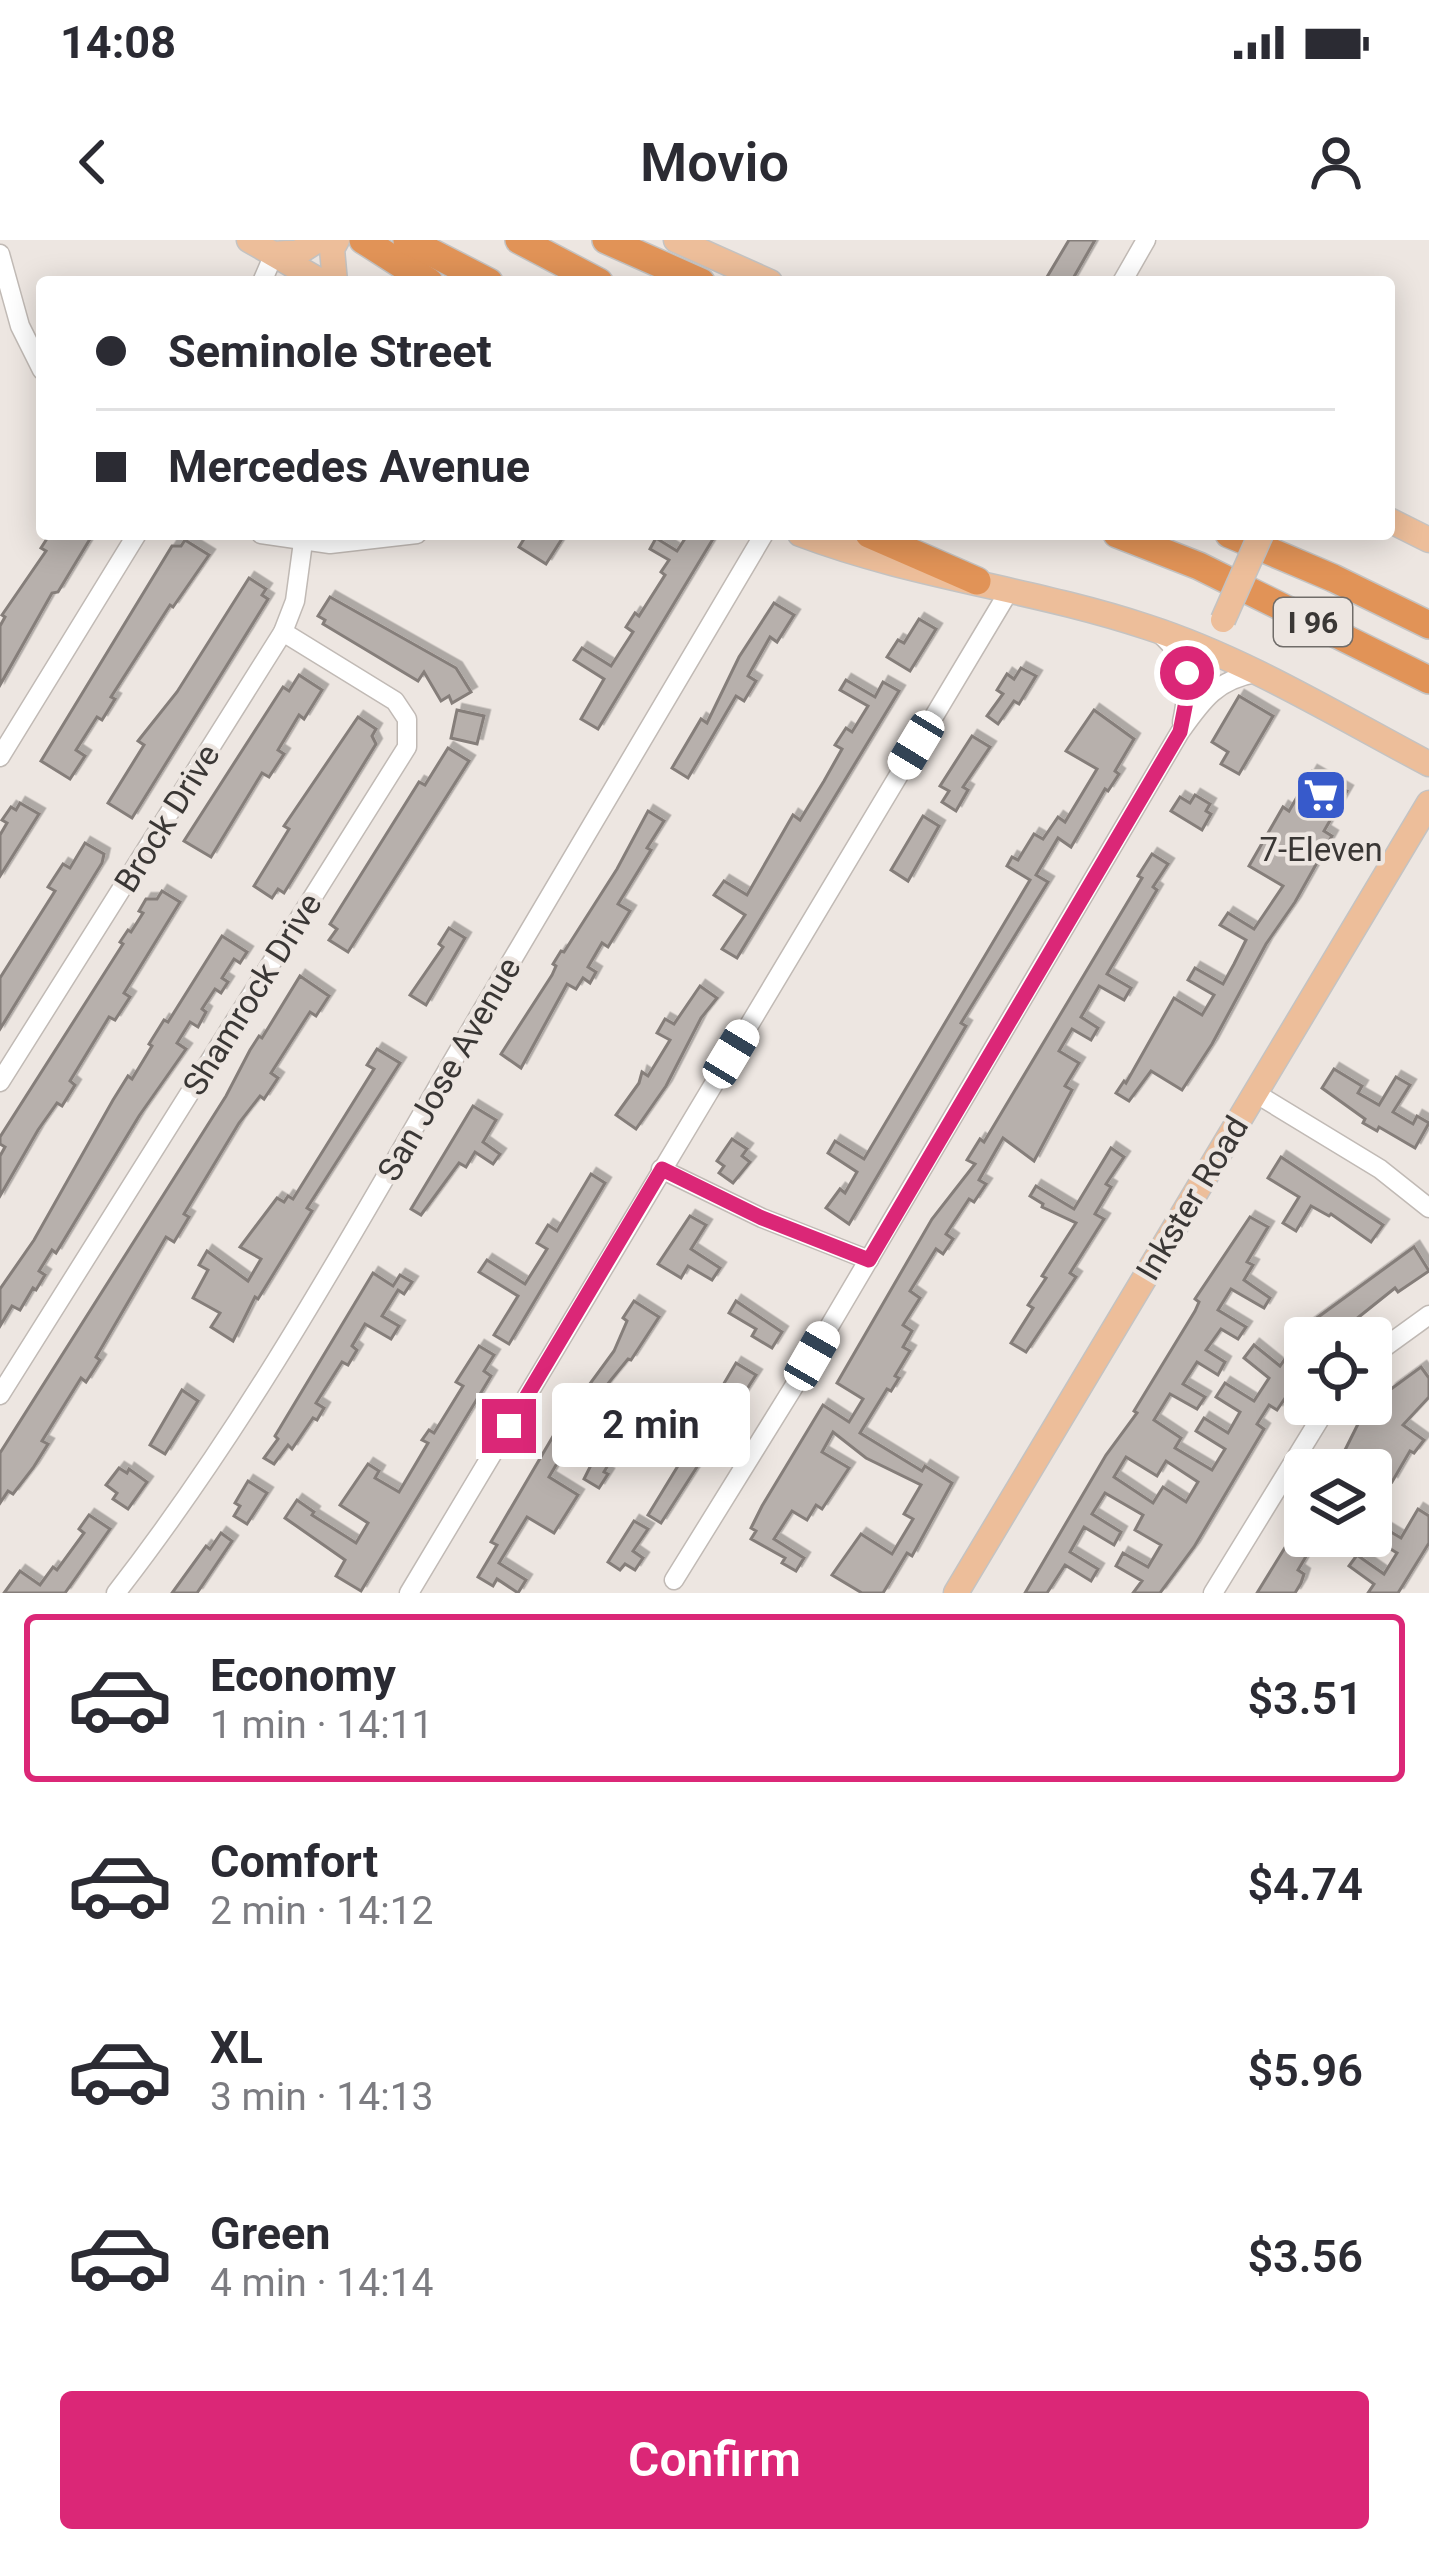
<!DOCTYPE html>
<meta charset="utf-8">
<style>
:root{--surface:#fff;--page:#f7f7f7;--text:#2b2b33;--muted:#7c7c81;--line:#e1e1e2;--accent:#db2777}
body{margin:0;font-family:Roboto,sans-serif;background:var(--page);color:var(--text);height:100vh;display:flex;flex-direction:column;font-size:45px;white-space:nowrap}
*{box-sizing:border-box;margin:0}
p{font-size:39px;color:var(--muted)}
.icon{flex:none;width:66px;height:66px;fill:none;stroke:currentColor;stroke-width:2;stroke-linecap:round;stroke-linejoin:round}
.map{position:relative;height:1353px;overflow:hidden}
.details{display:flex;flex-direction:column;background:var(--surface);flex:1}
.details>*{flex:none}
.top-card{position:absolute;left:36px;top:36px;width:1359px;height:264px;border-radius:12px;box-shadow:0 6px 30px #0003;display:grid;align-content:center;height:264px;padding:0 60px;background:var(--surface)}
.fabs{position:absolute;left:1284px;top:1077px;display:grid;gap:24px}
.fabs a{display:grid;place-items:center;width:108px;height:108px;border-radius:12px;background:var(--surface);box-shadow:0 6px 30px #0003;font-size:60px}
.end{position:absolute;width:54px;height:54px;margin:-27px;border:15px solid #db2777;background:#fff;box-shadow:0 0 0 6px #fff}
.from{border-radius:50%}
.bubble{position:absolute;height:84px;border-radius:12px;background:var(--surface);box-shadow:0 6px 30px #0003;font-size:39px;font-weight:600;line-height:84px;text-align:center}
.car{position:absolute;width:36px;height:72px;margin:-36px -18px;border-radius:15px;box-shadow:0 0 9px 3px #0007;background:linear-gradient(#fff 24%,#345 0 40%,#fff 0 76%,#345 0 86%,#fff 0)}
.top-card b{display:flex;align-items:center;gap:42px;height:114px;font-size:45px}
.top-card b+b{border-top:3px solid var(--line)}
.top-card i{width:30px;height:30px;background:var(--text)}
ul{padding:21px 0 0;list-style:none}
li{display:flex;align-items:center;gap:36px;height:168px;margin:0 24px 18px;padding:0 36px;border:6px solid transparent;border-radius:12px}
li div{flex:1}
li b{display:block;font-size:45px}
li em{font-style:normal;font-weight:600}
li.active{border-color:var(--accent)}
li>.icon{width:108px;height:108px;stroke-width:1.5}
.cta{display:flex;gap:24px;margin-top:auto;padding:24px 60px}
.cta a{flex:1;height:138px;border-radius:12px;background:var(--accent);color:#fff;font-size:48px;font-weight:600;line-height:138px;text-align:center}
.status{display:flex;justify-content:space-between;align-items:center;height:84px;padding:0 60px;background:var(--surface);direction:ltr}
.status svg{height:33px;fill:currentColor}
header{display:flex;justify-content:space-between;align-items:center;height:156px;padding:0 60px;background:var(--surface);font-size:54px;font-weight:600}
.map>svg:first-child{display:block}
.building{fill:#b7b0ac;stroke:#857e7a;stroke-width:3;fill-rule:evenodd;filter:url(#shadow)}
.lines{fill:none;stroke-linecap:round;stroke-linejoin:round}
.minor-casing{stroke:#c1bab5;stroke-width:21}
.major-casing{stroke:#c4c3c2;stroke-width:27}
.highway-casing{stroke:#c4c3c2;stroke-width:30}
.minor{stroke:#fff;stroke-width:18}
.major{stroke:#edbe9a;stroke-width:24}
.highway{stroke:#e19357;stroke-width:27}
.major-bridge-casing{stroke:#c4c3c2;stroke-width:27;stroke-linecap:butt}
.major-bridge{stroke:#edbe9a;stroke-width:24}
.route{stroke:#db2777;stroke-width:15}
.labels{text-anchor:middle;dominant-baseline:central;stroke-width:9;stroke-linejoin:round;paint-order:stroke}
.shield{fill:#ede6e1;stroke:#706c69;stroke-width:3}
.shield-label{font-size:30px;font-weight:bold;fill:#3a3735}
.street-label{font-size:33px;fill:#3a3735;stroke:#ede6e1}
.poi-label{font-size:33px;fill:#3a3735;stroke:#ede6e1}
</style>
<div class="status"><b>14:08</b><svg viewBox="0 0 49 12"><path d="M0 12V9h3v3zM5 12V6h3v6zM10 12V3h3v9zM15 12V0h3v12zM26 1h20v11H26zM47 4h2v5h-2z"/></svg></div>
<header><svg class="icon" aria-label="back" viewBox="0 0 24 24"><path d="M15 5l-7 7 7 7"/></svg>Movio<svg class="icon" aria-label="person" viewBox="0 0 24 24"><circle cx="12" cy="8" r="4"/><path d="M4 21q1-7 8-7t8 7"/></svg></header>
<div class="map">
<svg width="1429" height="1353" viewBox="0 0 1429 1353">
<defs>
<filter id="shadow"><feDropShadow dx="5.5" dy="-5.5" stdDeviation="0" flood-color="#0004"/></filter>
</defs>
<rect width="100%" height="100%" fill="#ede6e1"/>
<g class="building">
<polygon points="1069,0 1095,0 1071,42 1044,42"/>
<polygon points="50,294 93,294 58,352 52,353 0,445 0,386 5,377 2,375 46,311 41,308"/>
<polygon points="527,294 565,294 546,324 519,307"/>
<polygon points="688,294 716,294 598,489 581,479 604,439 574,420 582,408 611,426 633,392 626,387 635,373 639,376 665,335 661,332 669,320 650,309 656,298 677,311"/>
<polygon points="185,300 209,315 173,367 170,365 111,457 115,459 102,480 97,477 76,510 85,516 70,539 41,521 172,306 181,306"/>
<polygon points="249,338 266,349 262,355 268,359 132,578 108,563 144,505 138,501 177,452"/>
<polygon points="330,357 456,428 471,452 452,463 449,456 441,461 424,432 418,441 323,384 325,380 318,376"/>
<polygon points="774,363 794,375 777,402 770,397 748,436 756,441 744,461 736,456 688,538 672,528 701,479 707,483 739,417"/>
<polygon points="919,379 936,389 910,431 887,417 898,400 904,403"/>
<polygon points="1021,428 1036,436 1019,464 1014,461 998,484 987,476 1003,454 997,450 1007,434 1014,439"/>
<polygon points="299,435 322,450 304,479 299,475 278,510 284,514 269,537 262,533 211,617 184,601 283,447 289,451"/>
<polygon points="846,440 875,457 883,442 899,451 737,718 722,709 745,675 714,655 724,641 747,655 793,575 800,580 824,541 842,509 835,505 846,488 852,492 868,466 840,450"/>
<polygon points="1239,456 1273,476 1239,534 1221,524 1228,512 1212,502"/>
<polygon points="457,470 484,476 477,504 451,498"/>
<polygon points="1094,470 1134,499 1115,531 1119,534 1108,551 1105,549 1071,607 1058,598 1036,635 1048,642 961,783 966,786 849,984 826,968 840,949 845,953 857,932 828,913 835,901 864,919 1030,640 1007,626 1012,617 1018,620 1034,594 1043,599 1058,577 1065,582 1097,529 1066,511"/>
<polygon points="358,477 376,489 372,496 376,504 284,653 278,649 272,658 254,646 289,589 284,586"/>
<polygon points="972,496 990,507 963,547 968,550 956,571 942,562 949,551 940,546"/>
<polygon points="448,508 469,521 348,712 329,700 337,689 330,684 419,542 425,545"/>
<polygon points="1312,531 1347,551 1324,591 1332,596 1295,662 1266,704 1212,804 1182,850 1151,831 1129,861 1116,853 1124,841 1126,843 1174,758 1202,775 1214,755 1188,740 1195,728 1223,744 1234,724 1246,700 1220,685 1228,673 1254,689 1283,646 1249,626 1283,567 1289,571"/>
<polygon points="1195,555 1210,564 1206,571 1211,574 1202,590 1171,571 1180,557 1190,563"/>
<polygon points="20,563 39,574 0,636 0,595 7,583 2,580 11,567 16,570"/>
<polygon points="648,571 664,581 647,608 651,610 618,664 630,671 608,707 602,703 588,727 596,732 590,743 583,738 576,749 567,744 521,828 501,814 552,735 556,726 553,724 561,711 564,712 617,629"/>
<polygon points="923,576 939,586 908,641 891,630"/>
<polygon points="85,603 104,614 102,623 0,789 0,738 55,651 48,647 63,624 70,628"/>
<polygon points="1152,614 1168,624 1153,647 1157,650 1107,734 1131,748 1124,760 1099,746 1081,777 1098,788 1091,800 1072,789 1059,811 1079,823 1065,846 1072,850 1034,921 1003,898 979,940 986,944 974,962 969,959 946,994 953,999 943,1014 936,1009 910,1051 920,1058 903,1085 912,1091 903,1107 910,1111 895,1136 899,1138 891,1151 887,1149 860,1193 922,1231 925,1226 952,1243 912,1316 907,1313 883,1353 862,1353 832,1335 861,1294 892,1314 913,1279 904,1274 921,1245 866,1218 833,1192 822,1212 849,1228 822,1269 816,1265 807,1280 792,1271 774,1299 804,1318 796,1331 782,1323 785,1318 751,1299 756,1291 751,1288 762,1266 823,1165 849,1182 863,1159 837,1143 932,979 975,924 967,920 980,899 984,902 1142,638 1138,636"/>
<polygon points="162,651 180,662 124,753 130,757 115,780 109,777 70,841 75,845 62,866 57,863 38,890 0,956 0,916 5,907 0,904 0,897 123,704 120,702 128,690 131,692 143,673 139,671 146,659 157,659"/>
<polygon points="449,688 465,698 426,765 410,755 443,707 439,704"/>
<polygon points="222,696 247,712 240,723 234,719 222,738 228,742 221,753 215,749 202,769 206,772 198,787 190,782 177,803 186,809 139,876 56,1013 52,1010 39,1031 45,1035 36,1050 33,1048 20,1070 12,1066 0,1086 0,1049 34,1000 113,860 128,836 132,839 152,806 149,804 164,780 168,782"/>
<polygon points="300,736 329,756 316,776 310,772 271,833 278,838 264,859 260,856 239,883 184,974 189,977 174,1002 166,997 96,1117 100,1120 86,1142 81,1138 42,1201 48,1204 33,1228 13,1254 8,1251 0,1263 0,1213 226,856 250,810 259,796 262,798"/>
<polygon points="700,746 717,758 701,778 666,846 636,889 616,875 639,843 642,832 648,836 670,800 657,793 665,779 674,784"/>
<polygon points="377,809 400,823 307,968 312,971 258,1059 255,1057 233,1101 211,1087 220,1073 193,1058 208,1030 199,1025 207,1011 248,1041 261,1019 240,1007 277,958 284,962 288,956 293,959 374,829 367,825"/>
<polygon points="1334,829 1362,846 1358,853 1379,865 1396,837 1410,845 1393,872 1413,884 1417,876 1429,883 1415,908 1379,887 1377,891 1363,883 1365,879 1322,848"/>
<polygon points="473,866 496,880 483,902 500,914 493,924 475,912 466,927 459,923 421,975 411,969"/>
<polygon points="732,899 747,909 742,916 750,922 733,943 719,933 724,926 717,921"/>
<polygon points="1111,908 1124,917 1106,944 1111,947 1095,974 1104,979 1070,1033 1076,1037 1026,1112 1011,1103 1033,1068 1028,1065 1046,1038 1042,1036 1076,983 1042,967 1043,964 1030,956 1036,946 1074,969"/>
<polygon points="1281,917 1383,985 1371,1002 1331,974 1329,976 1311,966 1296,991 1283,983 1299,957 1268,938"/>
<polygon points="591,934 605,943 509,1104 494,1095 518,1056 479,1032 487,1020 525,1044 547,1009 537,1003 548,985 557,991"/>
<polygon points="690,976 706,985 691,1009 720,1028 712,1040 688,1026 681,1038 658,1024"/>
<path d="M1250,977L1268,987L1247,1022L1253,1025L1244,1040L1270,1058L1264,1068L1231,1049L1218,1070L1246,1087L1238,1099L1221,1089L1206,1110L1225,1122L1218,1135L1197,1122L1183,1144L1205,1157L1197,1169L1170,1154L1154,1180L1181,1198L1175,1208L1212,1230L1225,1209L1196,1191L1204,1178L1228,1193L1240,1172L1216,1157L1225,1143L1254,1161L1269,1138L1244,1118L1254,1105L1280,1126L1305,1090V1139L1300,1136L1277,1170L1269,1165L1257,1184L1264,1189L1194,1307L1160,1353H1133L1142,1341L1116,1326L1123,1313L1148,1327L1161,1305L1135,1290L1143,1275L1105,1253L1092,1274L1121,1292L1114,1305L1084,1287L1070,1312L1098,1329L1091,1341L1065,1325L1047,1353H1025L1106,1215L1137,1173L1134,1171L1195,1071L1199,1062L1195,1059ZM1126,1217L1157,1236L1166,1221L1198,1242L1186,1262L1163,1247L1153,1263L1114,1237Z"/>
<polygon points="1414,1007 1429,1031 1398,1052 1395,1048 1335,1096 1327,1089 1322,1094 1310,1083"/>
<polygon points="373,1033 393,1046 400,1035 412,1042 404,1054 398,1050 382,1076 399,1086 391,1099 365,1084 352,1106 357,1110 348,1125 342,1122 316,1163 324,1168 317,1180 313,1178 292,1209 288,1205 274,1224 264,1218 278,1199 275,1196"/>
<polygon points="634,1061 659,1077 631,1120 628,1119 606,1146 583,1184 589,1188 583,1198 578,1194 569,1203 549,1237 578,1255 554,1293 527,1277 499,1323 526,1340 518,1353 497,1339 493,1346 478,1337 497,1305 491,1302 559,1186 614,1111 627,1081 623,1078"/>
<polygon points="736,1061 782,1092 772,1108 752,1096 756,1089 729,1073"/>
<polygon points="479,1106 494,1115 484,1131 491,1136 361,1351 336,1336 345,1320 285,1278 297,1260 314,1272 312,1275 356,1303 368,1283 340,1265 368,1224 379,1231 375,1238 399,1252 428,1203 422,1200 429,1190 434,1193 463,1146 456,1142"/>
<polygon points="736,1123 756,1135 661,1283 648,1275 684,1216 678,1212 688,1196 666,1183 674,1171 699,1186"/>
<polygon points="1421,1127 1429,1138 1429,1157 1403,1185 1424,1200 1414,1213 1410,1211 1392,1242 1373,1230 1335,1230 1361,1178 1367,1182 1391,1149"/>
<polygon points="182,1150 198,1161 165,1214 150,1205"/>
<polygon points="607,1193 622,1202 604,1232 608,1234 599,1248 584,1239"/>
<polygon points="119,1228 127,1233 129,1229 147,1242 128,1269 113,1259 117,1253 106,1245"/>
<polygon points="248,1241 267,1253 247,1284 234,1276 240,1266 235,1263"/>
<polygon points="1418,1269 1429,1276 1429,1303 1398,1353 1368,1353 1374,1344 1349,1326 1357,1315 1384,1334 1397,1313 1371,1297 1371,1280 1401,1298"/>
<polygon points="89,1275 110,1289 65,1353 4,1353 20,1331 40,1345 53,1327 57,1330 84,1293 79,1289"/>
<polygon points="1305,1275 1305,1296 1318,1296 1298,1330 1304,1334 1301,1343 1295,1353 1257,1353"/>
<polygon points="634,1281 648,1289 633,1311 643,1318 635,1330 625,1324 620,1330 608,1322"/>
<polygon points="221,1293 232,1301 197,1353 172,1353 206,1306 210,1309"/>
</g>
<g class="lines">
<g class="minor-casing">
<g id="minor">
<polyline points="0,14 20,86 42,130"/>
<polyline points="262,42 274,14"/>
<polyline points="1122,42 1146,0"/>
<polyline points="261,294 330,304 417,294"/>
<path d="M1160,394C1190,420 1190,445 1182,482"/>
<polyline points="0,517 137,294"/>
<polyline points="0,842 283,392 295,361 303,302"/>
<polyline points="1255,853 1380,929 1429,968"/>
<polyline points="661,929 762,978 869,1020"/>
<polyline points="1371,1117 1429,1075"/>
<polyline points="0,1155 407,507 407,479 395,461 283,392"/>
<path d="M674,1340L793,1148L1180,492C1202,461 1216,440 1256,433"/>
<path d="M116,1353C253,1177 361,978 473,786C570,621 668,458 764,294"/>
<polyline points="409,1353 1009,351"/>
<polyline points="1213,1353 1329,1164"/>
</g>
</g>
<g class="major-casing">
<g id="major">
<polyline points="249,0 322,42"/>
<polyline points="676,0 770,42"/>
<polyline points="274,14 299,12 318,0"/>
<polyline points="335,42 332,9 337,0"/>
<polyline points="1389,280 1429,300"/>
<path d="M800,294C913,337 1033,349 1147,387C1246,419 1338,476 1429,524"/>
<polyline points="956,1353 1429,563"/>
</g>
</g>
<g class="highway-casing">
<g id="highway">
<polyline points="363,0 429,42"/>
<polyline points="407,0 489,42"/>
<polyline points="519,0 599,42"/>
<polyline points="606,0 701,42"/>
<polyline points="869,294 977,341"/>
<polyline points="1117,294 1199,326 1429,440"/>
<polyline points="1229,294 1333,338 1429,385"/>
</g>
</g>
<use href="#minor" class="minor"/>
<use href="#major" class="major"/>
<use href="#highway" class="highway"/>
<g class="major-bridge-casing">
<polyline id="major-bridge" points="1223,380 1261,294"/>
</g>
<use href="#major-bridge" class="major-bridge"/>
</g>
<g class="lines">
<polyline class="route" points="509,1186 662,929 762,978 869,1020 1180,492 1189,446 1187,433"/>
</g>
<defs>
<g id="supermarket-square" transform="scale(2.7)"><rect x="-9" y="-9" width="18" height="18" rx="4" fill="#375acb" stroke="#ede6e1"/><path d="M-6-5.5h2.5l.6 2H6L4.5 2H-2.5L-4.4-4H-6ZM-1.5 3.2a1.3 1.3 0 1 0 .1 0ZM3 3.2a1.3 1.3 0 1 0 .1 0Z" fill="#fff"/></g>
</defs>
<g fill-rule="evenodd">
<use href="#supermarket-square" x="1321" y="555"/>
</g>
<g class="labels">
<rect class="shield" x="1274" y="358" width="78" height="48" rx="9"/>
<g class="shield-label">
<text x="1313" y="382">I 96</text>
</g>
<g class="street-label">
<text transform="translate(167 578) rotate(-58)">Brock Drive</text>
<text transform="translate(252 754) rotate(-58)">Shamrock Drive</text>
<text transform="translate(449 829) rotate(-60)">San Jose Avenue</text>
<text transform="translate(1192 958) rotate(-59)">Inkster Road</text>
</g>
<g class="poi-label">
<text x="1321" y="609">7-Eleven</text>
</g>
</g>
</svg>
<div class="fabs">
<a><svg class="icon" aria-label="locate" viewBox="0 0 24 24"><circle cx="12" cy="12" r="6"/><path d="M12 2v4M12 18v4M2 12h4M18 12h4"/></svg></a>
<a><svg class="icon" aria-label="layers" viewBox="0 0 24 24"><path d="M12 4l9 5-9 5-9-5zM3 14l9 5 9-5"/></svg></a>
</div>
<i class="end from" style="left:1187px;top:433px"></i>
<i class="end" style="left:509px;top:1186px"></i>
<div class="bubble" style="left:552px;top:1143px;width:198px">2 min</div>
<i class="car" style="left:916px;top:505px;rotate:211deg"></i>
<i class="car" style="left:731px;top:814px;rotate:31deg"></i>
<i class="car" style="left:812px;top:1116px;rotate:30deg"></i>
<div class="top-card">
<b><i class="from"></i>Seminole Street</b>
<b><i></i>Mercedes Avenue</b>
</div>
</div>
<section class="details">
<ul>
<li class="active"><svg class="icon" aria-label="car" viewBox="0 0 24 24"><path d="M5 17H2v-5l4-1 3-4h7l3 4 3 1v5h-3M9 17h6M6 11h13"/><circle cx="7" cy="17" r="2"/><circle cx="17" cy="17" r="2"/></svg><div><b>Economy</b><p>1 min · 14:11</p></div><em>$3.51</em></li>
<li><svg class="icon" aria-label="car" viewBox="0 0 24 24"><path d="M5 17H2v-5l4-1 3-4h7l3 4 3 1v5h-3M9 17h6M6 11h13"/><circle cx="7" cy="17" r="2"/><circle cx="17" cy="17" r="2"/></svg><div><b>Comfort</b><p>2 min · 14:12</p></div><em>$4.74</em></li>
<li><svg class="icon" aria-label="car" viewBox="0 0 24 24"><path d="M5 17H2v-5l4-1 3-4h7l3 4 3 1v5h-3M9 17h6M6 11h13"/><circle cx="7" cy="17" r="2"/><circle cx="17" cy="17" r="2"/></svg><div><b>XL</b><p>3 min · 14:13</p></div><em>$5.96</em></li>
<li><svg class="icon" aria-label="car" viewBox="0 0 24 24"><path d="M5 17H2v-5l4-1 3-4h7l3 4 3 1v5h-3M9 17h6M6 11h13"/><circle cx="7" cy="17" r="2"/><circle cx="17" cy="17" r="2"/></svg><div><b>Green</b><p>4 min · 14:14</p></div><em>$3.56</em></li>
</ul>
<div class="cta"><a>Confirm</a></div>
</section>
